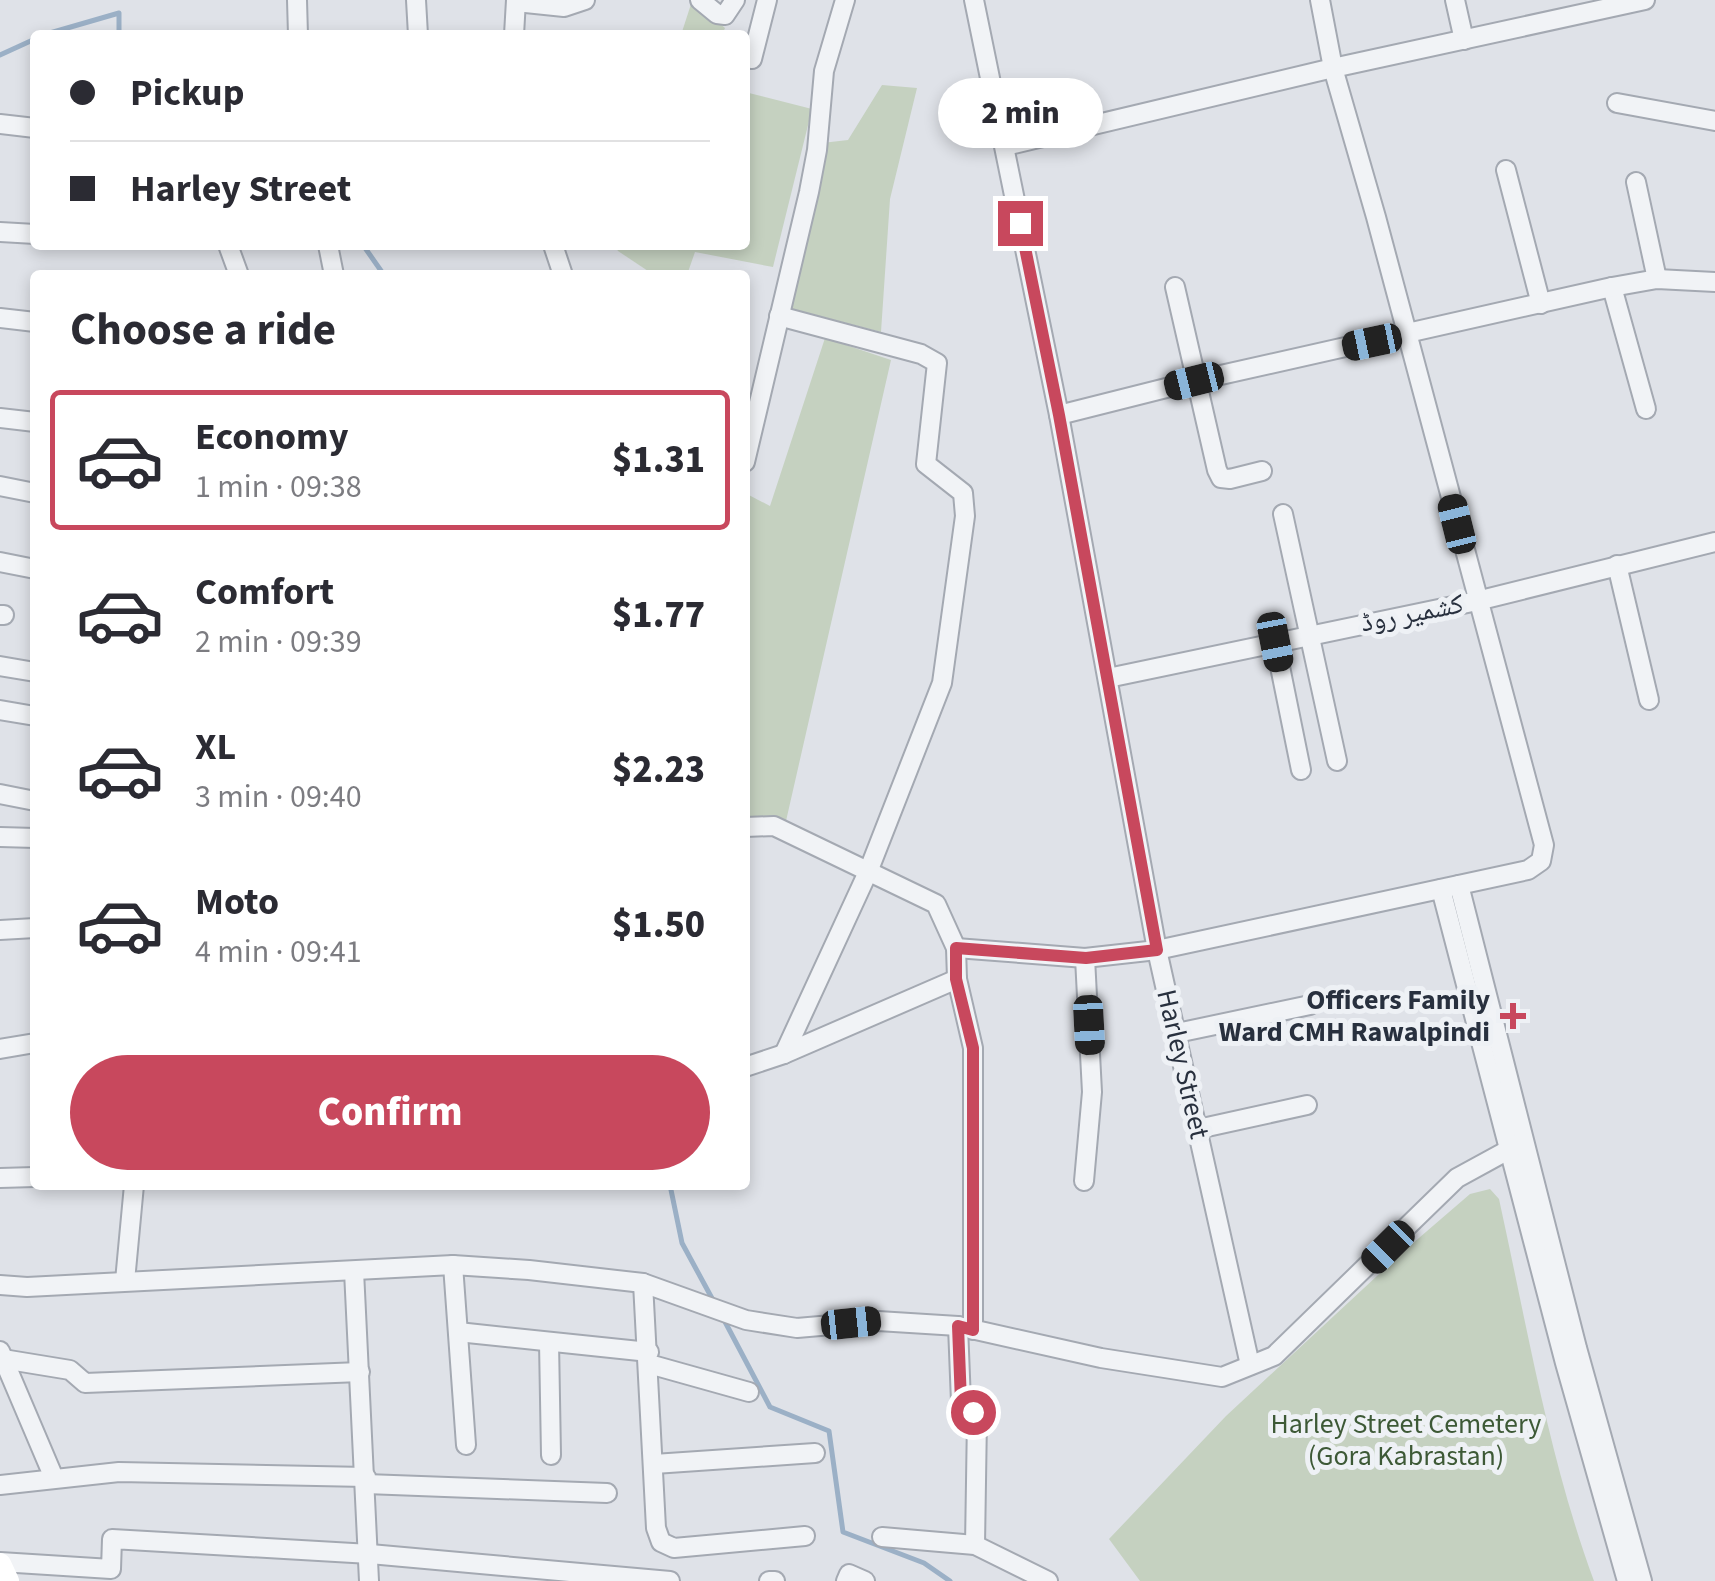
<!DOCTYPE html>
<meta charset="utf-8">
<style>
:root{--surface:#fff;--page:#f7f7f7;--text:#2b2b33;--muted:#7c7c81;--line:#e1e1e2;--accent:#c8485d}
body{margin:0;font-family:"Source Sans 3","Noto Naskh Arabic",sans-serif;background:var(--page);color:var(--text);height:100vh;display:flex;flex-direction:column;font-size:38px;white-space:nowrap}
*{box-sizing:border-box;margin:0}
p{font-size:32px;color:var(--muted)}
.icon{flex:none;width:55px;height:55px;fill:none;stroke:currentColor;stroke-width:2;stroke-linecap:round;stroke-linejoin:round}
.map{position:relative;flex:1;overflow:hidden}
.panel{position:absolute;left:30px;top:270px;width:720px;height:920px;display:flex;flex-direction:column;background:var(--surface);border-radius:10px;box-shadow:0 5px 15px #0003}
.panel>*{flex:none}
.banner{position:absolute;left:30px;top:30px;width:720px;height:220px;border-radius:10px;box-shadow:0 5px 15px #0003;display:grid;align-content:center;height:220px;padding:0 40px;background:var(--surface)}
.end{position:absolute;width:45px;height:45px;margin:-22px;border:12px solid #c8485d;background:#fff;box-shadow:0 0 0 5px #fff}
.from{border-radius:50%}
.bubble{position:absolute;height:70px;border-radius:35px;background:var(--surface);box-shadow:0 5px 15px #0003;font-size:32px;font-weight:800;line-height:70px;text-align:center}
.car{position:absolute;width:30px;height:60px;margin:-30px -15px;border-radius:12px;box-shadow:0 0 8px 2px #0007;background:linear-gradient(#222 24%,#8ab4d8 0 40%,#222 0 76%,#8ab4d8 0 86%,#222 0)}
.banner b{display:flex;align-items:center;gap:35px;height:95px;font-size:38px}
.banner b+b{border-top:2px solid var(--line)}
.banner i{width:25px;height:25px;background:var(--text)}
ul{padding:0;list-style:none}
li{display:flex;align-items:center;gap:30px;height:140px;margin:0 20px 15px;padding:0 20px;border:5px solid transparent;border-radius:10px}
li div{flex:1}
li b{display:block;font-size:38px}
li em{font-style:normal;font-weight:800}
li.active{border-color:var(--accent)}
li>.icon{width:90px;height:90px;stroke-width:1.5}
h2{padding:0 40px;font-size:45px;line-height:120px}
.action{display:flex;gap:20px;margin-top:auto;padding:20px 40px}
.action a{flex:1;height:115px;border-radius:60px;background:var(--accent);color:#fff;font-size:40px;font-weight:800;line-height:115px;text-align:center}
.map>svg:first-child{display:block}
.green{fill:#c5d1c0}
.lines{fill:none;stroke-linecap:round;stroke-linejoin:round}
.stream{stroke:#9bb0c6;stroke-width:5}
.street-casing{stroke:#a4a9b2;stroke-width:22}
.street{stroke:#f1f3f6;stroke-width:18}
.secondary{stroke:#fff;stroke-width:22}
.route{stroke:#c8485d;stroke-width:12}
.poi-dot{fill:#c8485d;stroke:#eef1f5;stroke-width:4}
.labels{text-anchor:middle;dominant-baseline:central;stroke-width:10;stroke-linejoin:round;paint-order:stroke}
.street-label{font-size:28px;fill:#28303e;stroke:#eef1f5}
.poi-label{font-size:28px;font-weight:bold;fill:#28303e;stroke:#eef1f5;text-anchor:end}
.park-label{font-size:28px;fill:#3d5936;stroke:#eef1f5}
</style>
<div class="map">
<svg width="1715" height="1581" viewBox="0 0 1715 1581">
<rect width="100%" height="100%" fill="#dfe2e8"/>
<g class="green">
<polygon points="692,1 725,28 722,35 681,35"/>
<polygon points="882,85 917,88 890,199 881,332 785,307 822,143 848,140"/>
<polygon points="745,92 812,109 773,267 695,252 688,272 654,275 618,251 614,245 745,245"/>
<polygon points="825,338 891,360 786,821 745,821 745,493 770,506"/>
<path d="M1490,1189L1499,1199C1527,1326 1549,1459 1594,1581H1140L1109,1539L1226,1416L1405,1250L1470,1194Z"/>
</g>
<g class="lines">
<g class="stream">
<polyline points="43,35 119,13 119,35"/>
<polyline points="0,55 35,39"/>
<polyline points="363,245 384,275"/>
<polyline points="670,1185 682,1243 714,1302"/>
<polyline points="723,1318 770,1407 829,1431 843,1532 924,1563 950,1581"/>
</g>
<g class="street-casing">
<g id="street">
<polyline points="297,0 298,35"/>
<polyline points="416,0 418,35"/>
<polyline points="700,0 717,14 725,15 735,0"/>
<polyline points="974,0 1059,415 1157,950 1250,1365"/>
<polyline points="1455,0 1464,40"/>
<polyline points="516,2 564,7 585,0"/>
<polyline points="514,35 516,0"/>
<polyline points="752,59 767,0"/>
<polyline points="1617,103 1715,121"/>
<polyline points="0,124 35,128"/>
<polyline points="1005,146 1333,68 1645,0"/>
<polyline points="1506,170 1541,304"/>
<polyline points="1636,182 1657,279"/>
<polyline points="0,232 35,234"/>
<polyline points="228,245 239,275"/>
<polyline points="328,245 334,275"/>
<polyline points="553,245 563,275"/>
<polyline points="1175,287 1217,470 1221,478 1230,479 1262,471"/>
<polyline points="1612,287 1646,409"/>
<polyline points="779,316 921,354 937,363 926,464 963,493 965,516 942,683 868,872 784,1054"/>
<polyline points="0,318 35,322"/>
<polyline points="1059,415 1194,381 1612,287 1657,279 1715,282"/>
<polyline points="0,418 35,422"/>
<polyline points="745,462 809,192 817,150 824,71 845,0"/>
<polyline points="0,486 35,493"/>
<polyline points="1283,514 1337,761"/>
<polyline points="0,562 35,569"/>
<polyline points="1617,565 1649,700"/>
<polyline points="0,615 4,615"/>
<polyline points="1275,642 1301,770"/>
<polyline points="0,666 35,672"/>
<polyline points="1108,678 1477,601 1715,542"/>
<polyline points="0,710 35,716"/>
<polyline points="0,794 35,801"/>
<polyline points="745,827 774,826 936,904 956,948 957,979 973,1048 973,1330"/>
<polyline points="0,837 35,838"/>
<polyline points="1459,885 1577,1348 1642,1581"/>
<polyline points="1441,889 1565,1363 1627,1581"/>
<polyline points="0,930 35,928"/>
<polyline points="956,948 1085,958 1157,950 1528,870 1541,861 1544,845 1376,217 1333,68 1320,0"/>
<polyline points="1177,1033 1310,1005"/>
<polyline points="0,1049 35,1043"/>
<polyline points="745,1067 784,1054 957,979"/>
<polyline points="1198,1129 1307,1105"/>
<polyline points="0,1178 35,1177"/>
<polyline points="1084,1181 1092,1092 1085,958"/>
<polyline points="453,1265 466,1445"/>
<polyline points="354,1271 369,1581"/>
<polyline points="125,1281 134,1185"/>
<polyline points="643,1283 656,1528 661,1542 674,1548 805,1536"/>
<polyline points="0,1285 27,1287 453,1265 529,1270 643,1283 746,1320 797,1328 878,1321 958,1326 1101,1358 1222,1377 1274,1356 1457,1178 1523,1142"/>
<polyline points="958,1326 961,1402 977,1418 975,1545"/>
<polyline points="458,1332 649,1352"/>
<polyline points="549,1342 551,1455"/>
<polyline points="0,1351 54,1478"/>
<polyline points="3,1359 70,1370 85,1383 360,1372"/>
<polyline points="649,1364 749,1392"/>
<polyline points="654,1464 815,1453"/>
<polyline points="366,1484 607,1493"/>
<polyline points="0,1485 119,1472 366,1477"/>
<polyline points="882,1537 975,1545 1048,1581"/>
<polyline points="0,1562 111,1569 112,1539 370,1554 670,1581"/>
<polyline points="769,1581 775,1581"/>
<polyline points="846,1581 849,1574 865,1581"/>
</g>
</g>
<use href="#street" class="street"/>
<polyline class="secondary" points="0,1564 8,1581"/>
</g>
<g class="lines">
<polyline class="route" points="973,1412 961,1402 958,1326 973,1330 973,1048 956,979 956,948 1086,958 1157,950 1059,415 1020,223"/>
</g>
<path class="poi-dot" d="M1508 1001h10v10h10v10h-10v10h-10v-10h-10v-10h10z"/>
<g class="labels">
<g class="street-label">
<text transform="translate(1412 613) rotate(-11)">کشمیر روڈ</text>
<text transform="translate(1183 1064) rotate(77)">Harley Street</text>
</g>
<g class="poi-label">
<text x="1490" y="1000">Officers Family<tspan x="1490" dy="32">Ward CMH Rawalpindi</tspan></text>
</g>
<g class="park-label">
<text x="1406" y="1424">Harley Street Cemetery<tspan x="1406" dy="32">(Gora Kabrastan)</tspan></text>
</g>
</g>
</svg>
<i class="end from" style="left:973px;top:1412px"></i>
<i class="end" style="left:1020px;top:223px"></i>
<div class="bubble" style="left:938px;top:78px;width:165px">2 min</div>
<i class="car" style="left:1372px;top:342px;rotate:258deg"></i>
<i class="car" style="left:1194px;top:381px;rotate:256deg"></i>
<i class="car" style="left:1457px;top:524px;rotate:346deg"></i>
<i class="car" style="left:1275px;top:642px;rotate:169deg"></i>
<i class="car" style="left:1089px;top:1025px;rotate:177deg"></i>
<i class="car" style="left:1388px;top:1247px;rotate:225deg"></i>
<i class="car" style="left:851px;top:1323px;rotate:84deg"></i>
<div class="banner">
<b><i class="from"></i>Pickup</b>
<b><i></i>Harley Street</b>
</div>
<section class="panel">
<h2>Choose a ride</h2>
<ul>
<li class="active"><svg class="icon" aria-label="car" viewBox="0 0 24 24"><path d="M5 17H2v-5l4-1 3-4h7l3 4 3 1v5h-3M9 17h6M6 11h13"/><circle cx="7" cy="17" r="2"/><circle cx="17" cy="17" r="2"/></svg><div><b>Economy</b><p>1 min · 09:38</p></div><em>$1.31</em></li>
<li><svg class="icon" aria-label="car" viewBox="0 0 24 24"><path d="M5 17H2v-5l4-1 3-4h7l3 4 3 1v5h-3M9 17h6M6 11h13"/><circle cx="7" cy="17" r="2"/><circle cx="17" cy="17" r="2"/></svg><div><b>Comfort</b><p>2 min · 09:39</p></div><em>$1.77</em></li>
<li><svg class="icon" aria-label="car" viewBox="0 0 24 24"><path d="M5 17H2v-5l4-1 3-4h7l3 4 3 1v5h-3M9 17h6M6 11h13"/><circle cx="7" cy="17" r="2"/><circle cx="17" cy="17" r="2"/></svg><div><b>XL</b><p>3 min · 09:40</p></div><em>$2.23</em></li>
<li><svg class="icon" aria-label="car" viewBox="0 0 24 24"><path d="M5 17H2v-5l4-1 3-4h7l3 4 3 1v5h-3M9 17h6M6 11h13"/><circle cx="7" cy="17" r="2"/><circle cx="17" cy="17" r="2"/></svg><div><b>Moto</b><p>4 min · 09:41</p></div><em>$1.50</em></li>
</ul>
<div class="action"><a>Confirm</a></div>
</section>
</div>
